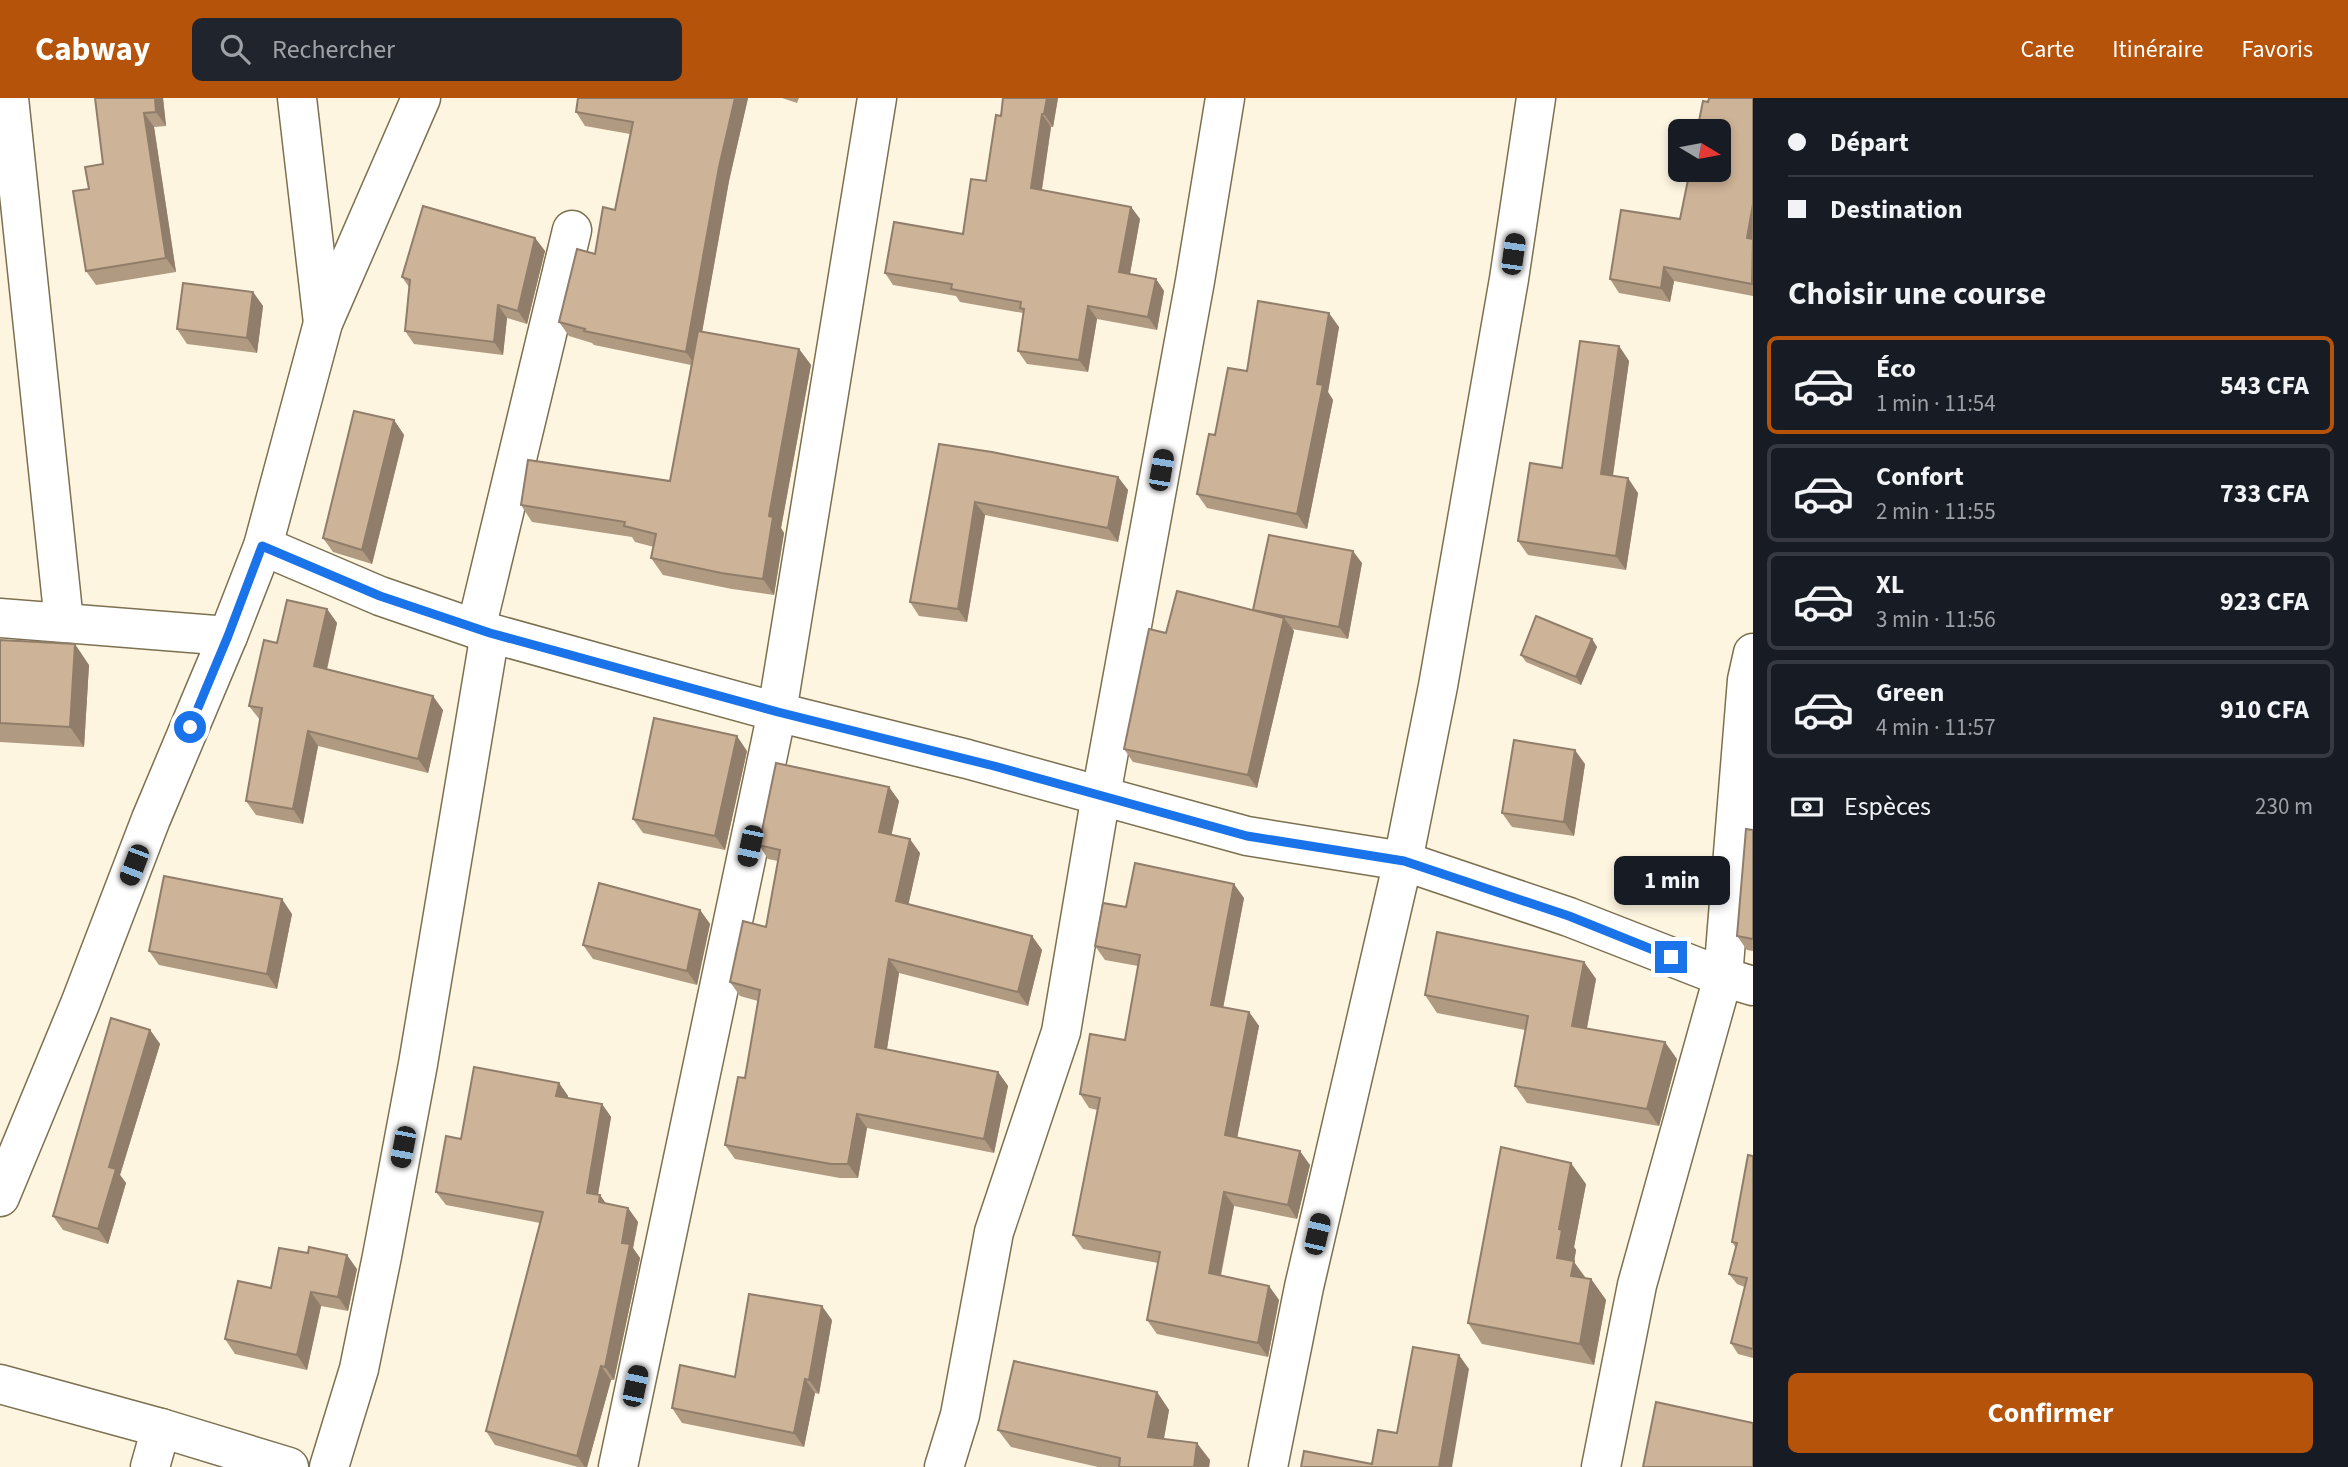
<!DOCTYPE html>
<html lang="fr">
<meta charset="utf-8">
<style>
:root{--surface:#171b24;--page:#20242c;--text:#f1f3f6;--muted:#9ea1a6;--line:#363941;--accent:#b45309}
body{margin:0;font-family:"Source Sans 3",sans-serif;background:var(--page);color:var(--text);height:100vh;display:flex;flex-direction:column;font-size:26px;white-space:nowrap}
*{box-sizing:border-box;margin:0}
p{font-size:23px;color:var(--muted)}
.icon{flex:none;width:38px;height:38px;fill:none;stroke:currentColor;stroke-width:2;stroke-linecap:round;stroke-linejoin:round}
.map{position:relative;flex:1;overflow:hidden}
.side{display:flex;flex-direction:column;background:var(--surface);width:595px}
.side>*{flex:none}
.banner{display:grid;align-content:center;height:154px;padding:0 35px;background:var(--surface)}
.needle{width:46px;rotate:100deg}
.controls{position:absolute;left:1668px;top:21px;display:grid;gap:14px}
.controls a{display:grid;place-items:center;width:63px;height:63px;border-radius:10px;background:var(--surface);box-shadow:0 4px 10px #0003;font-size:35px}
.end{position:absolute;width:32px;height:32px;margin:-16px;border:9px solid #1a73e8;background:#fff;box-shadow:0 0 0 4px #fff}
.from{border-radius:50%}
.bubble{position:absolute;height:49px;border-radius:10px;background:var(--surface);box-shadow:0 4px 10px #0003;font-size:23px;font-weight:700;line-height:49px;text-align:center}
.car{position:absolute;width:21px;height:42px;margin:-21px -10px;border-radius:9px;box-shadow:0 0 5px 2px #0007;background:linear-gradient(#222 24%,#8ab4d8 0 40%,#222 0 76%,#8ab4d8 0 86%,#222 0)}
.banner b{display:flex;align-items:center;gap:24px;height:66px;font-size:26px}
.banner b+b{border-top:2px solid var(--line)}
.banner i{width:18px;height:18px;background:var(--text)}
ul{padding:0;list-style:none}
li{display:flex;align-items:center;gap:21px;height:98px;margin:0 14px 10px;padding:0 21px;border:4px solid var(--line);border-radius:10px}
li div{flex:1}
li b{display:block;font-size:26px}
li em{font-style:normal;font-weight:700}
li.current{border-color:var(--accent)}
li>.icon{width:63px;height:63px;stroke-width:1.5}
h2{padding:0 35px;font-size:32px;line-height:84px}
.pay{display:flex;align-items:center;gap:18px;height:77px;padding:0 35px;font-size:26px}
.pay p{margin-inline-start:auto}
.primary-button{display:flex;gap:14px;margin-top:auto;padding:14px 35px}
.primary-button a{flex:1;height:80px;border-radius:10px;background:var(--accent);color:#fff;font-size:28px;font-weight:700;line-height:80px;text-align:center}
header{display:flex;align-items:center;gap:42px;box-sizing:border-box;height:98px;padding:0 35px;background:var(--accent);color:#fff}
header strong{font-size:33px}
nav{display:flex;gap:38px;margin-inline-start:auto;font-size:24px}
.search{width:490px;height:63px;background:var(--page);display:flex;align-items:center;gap:18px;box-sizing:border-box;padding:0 24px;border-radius:10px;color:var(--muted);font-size:26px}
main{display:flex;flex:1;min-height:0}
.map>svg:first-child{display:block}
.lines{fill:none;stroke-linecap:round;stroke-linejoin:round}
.minor-casing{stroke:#7c7050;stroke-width:41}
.tertiary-casing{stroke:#7c7050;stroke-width:41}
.minor{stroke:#fff;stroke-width:38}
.tertiary{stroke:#fff;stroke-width:38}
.wall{fill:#b09a82}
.shaded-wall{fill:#907d6a}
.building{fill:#cdb397;stroke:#907d6a;stroke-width:2}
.route{stroke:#1a73e8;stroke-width:9}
</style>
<header>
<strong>Cabway</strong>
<div class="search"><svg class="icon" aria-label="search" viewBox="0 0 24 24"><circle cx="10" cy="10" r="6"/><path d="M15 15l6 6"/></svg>Rechercher</div>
<nav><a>Carte</a><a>Itinéraire</a><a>Favoris</a></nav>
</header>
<main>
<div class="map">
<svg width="1753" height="1369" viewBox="0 0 1753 1369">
<rect width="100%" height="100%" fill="#fdf5e0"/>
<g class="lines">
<g class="minor-casing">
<g id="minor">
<polyline points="9,0 64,524"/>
<polyline points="297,0 323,225"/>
<polyline points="263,448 380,498 476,531 631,574 777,614 967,661 1247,738 1403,763 1569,819 1723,879 1753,888"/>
<polyline points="0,520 228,538"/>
<polyline points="476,531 572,132"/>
<polyline points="0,1286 161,1330 289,1369"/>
<polyline points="150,1369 161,1330"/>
<polyline points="329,1369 359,1271 382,1158 418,966 490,535"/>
<polyline points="618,1369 777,614 877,0"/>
<polyline points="944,1369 960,1317 994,1134 1061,934 1101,697 1195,183 1225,0"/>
<polyline points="1268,1369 1304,1189 1403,763 1438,588 1509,181 1536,0"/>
<polyline points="1601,1369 1637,1187 1723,879 1747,582 1753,555"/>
</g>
</g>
<g class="tertiary-casing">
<polyline id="tertiary" points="0,1099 80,906 151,721 228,538 263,448 323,225 421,0"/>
</g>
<use href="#minor" class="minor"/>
<use href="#tertiary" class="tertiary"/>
</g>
<g class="wall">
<polygon points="95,0 163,0 166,28 154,29 176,174 96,187 86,173 89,91 103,66"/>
<polygon points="748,0 729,83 702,234 799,251 811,267 781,430 784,435 774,497 732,491 663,477 651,460 654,449 635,444 632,439 532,424 521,407 670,383 691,267 594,247 592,245 569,238 559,224 595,156 615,112 630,36 585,28 576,14"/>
<polygon points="782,0 799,0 797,5"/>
<polygon points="1003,0 1058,0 1053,29 1051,29 1042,92 1131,109 1140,121 1130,176 1156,181 1164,193 1157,232 1097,221 1088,274 1027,266 1018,253 1023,215 960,204 956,198 893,187 885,175 963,136 986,83 1001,18"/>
<polygon points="1753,0 1753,198 1674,183 1670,204 1619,195 1610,181 1680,121 1708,4"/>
<polygon points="535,140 545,153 527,226 507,220 503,257 414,246 405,233 409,189 402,179"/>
<polygon points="253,194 263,208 257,255 187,246 177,231"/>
<polygon points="1339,229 1328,294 1333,302 1307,431 1207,410 1197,396 1215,337 1247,273"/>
<polygon points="1619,248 1629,263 1613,378 1638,395 1626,472 1528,457 1518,443 1562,370"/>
<polygon points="394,322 404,337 372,466 333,454 323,440"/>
<polygon points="939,346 1118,379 1128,392 1118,444 985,417 967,524 919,518 910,504"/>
<polygon points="1362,465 1348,541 1292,531 1294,533 1257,690 1133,664 1124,651 1166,535 1253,512"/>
<polygon points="327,511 337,525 327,572 443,612 428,675 318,648 303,726 256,717 246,703 260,622 249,608 277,545"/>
<polygon points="1592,541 1597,549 1581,587 1526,564 1521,557"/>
<polygon points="0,542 89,567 84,649 0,644"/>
<polygon points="747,653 725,752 643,735 633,721"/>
<polygon points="1585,666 1574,738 1512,729 1502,715"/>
<polygon points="889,689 899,703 891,737 920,755 908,807 1032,838 1042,852 1028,908 899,875 887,951 998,974 1008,988 994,1055 867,1030 858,1080 840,1080 735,1061 725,1047 745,980 758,903 740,898 730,884 766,829 778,763 768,761 759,747"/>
<polygon points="1753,732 1753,853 1747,852 1737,838"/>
<polygon points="1244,800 1223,909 1249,914 1259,928 1237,1040 1310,1067 1297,1121 1234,1108 1221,1178 1269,1188 1279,1202 1268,1259 1157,1236 1147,1222 1158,1165 1083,1151 1073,1137 1097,1012 1089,1010 1080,996 1125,942 1138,868 1105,862 1095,848 1126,809"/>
<polygon points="700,812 710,826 697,887 593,861 583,847"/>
<polygon points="292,816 277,891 159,867 149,853"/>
<polygon points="1584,864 1596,881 1587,930 1677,961 1659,1028 1527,1005 1515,988 1525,932 1437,915 1425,897"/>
<polygon points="150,932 160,946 120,1077 126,1085 108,1146 63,1132 53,1118"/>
<polygon points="559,985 568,998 568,1000 602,1006 611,1019 598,1097 600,1097 606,1106 628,1110 638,1124 633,1150 640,1160 614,1282 611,1282 587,1369 578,1369 495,1347 486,1333 540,1125 446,1107 436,1094 461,1041"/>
<polygon points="1753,1058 1753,1260 1738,1256 1731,1245 1745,1189 1737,1186 1729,1176 1736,1150 1732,1144"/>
<polygon points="1586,1086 1574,1149 1576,1152 1574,1164 1586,1180 1591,1181 1606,1202 1594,1267 1482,1246 1468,1225"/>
<polygon points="357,1171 348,1213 321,1208 307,1272 235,1256 225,1241 271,1190"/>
<polygon points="832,1222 819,1296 815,1295 804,1349 682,1325 672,1310 735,1279"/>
<polygon points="1157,1294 1169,1312 1164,1341 1210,1362 1209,1369 1098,1369 1011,1349 998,1332"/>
</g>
<g class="shaded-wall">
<polygon points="155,0 163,0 166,28 156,14"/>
<polygon points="735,0 748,0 729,83 696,268 686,254 719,69"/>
<polygon points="1047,0 1058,0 1053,29 1044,16"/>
<polygon points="144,15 154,29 176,174 166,160"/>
<polygon points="1042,16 1051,29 1040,103 1031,90"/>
<polygon points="1753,106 1753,149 1747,140"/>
<polygon points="1131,109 1140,121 1128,186 1119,174"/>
<polygon points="535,140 545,153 527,226 518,213"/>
<polygon points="1664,169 1674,183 1670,204 1661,190"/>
<polygon points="1156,181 1164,193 1157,232 1148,219"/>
<polygon points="253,194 263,208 257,255 247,240"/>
<polygon points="498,207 507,220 503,257 494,244"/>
<polygon points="1088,208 1097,221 1088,274 1079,262"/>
<polygon points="1329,215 1339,229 1328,294 1333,302 1307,431 1297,416"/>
<polygon points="1619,248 1629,263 1611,390 1601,376"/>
<polygon points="799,251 811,267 781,430 784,435 774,497 763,481 769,418"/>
<polygon points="394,322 404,337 372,466 362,452"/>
<polygon points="1118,379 1128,392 1118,444 1108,430"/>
<polygon points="1628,380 1638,395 1626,472 1616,458"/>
<polygon points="975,404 985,417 967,524 958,511"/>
<polygon points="1353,453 1362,465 1348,541 1339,529"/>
<polygon points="327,511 337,525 324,583 314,568"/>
<polygon points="1284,520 1294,533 1257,690 1248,677"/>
<polygon points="1592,541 1597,549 1581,587 1576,579"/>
<polygon points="75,546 89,567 84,649 70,629"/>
<polygon points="433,598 443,612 428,675 418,661"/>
<polygon points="308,633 318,648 303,726 293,711"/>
<polygon points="737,638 747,653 725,752 715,738"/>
<polygon points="1575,652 1585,666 1574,738 1564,724"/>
<polygon points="889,689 899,703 889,748 879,734"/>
<polygon points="910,741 920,755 906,817 896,803"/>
<polygon points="1234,786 1244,800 1221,921 1211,907"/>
<polygon points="282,801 292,816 277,891 267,876"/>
<polygon points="700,812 710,826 697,887 687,873"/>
<polygon points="1032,838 1042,852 1028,908 1018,894"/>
<polygon points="889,861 899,875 885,963 875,949"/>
<polygon points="1584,864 1596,881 1584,945 1572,928"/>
<polygon points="1249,914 1259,928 1235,1051 1225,1037"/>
<polygon points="150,932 160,946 120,1077 126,1085 108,1146 98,1131 109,1069"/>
<polygon points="1665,944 1677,961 1659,1028 1647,1011"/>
<polygon points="998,974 1008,988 994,1055 984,1041"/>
<polygon points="559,985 568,998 566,1011 556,998"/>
<polygon points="602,1006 611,1019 596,1108 587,1095"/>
<polygon points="857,1016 867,1030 858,1080 848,1066"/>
<polygon points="1300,1053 1310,1067 1297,1121 1288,1107"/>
<polygon points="1571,1065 1586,1086 1574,1149 1576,1152 1574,1164 1588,1184 1586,1198 1557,1160 1559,1131"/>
<polygon points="1224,1094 1234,1108 1218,1189 1209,1175"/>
<polygon points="600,1097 609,1110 599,1104"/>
<polygon points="628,1110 638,1124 633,1150 640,1160 614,1282 605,1269 622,1145"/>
<polygon points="347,1157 357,1171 348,1213 338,1199"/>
<polygon points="1591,1181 1606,1202 1594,1267 1580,1246"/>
<polygon points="1269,1188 1279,1202 1268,1259 1258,1245"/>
<polygon points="311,1194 321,1208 307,1272 297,1257"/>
<polygon points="822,1208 832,1222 819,1296 809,1282"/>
<polygon points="1459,1257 1469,1271 1452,1369 1439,1369"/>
<polygon points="601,1268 611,1282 587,1369 585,1369 577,1358"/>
<polygon points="805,1281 815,1295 804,1349 794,1335"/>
<polygon points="1157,1294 1169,1312 1161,1356 1148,1339"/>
<polygon points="1197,1345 1210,1362 1209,1369 1194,1369"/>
</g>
<g class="building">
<polygon points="95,0 155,0 156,14 144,15 166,160 86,173 73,93 89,91 85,69 103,66"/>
<polygon points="578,0 735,0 719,69 686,254 584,233 585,231 559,224 577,151 595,156 603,109 615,112 633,24 576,14"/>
<polygon points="1003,0 1047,0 1044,16 1042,16 1031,90 1131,109 1119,174 1156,181 1148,219 1088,208 1079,262 1018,253 1024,211 1020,210 1021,204 951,191 952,186 885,175 894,124 963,136 971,81 986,83 996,17 1001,18"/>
<polygon points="1709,0 1753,0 1753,106 1747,140 1753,141 1752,186 1664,169 1661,190 1610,181 1621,112 1680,121 1690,72 1718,72 1718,33 1697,33 1703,3 1708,4"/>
<polygon points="423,108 535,140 518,213 498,207 494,244 405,233 410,182 402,179"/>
<polygon points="183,185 253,194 247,240 177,231"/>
<polygon points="1258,203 1329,215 1317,286 1323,287 1297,416 1197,396 1209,336 1215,337 1228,270 1247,273"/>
<polygon points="698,233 799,251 769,418 773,419 763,481 721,475 651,460 656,436 624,428 625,424 521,407 528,362 670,383"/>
<polygon points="1580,243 1619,248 1601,376 1628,380 1616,458 1518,443 1530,365 1562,370"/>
<polygon points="354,313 394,322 362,452 323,440"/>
<polygon points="939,346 992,354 1118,379 1108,430 975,404 958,511 910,504"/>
<polygon points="1269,437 1353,453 1339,529 1253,512"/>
<polygon points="1177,493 1284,520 1248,677 1124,651 1149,531 1166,535"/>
<polygon points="287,502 327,511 314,568 433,598 418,661 308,633 293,711 246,703 262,610 249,608 264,542 277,545"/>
<polygon points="1536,518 1592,541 1576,579 1521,557"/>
<polygon points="0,542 75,546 70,629 0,625"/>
<polygon points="654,620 737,638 715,738 633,721"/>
<polygon points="1514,642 1575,652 1564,724 1502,715"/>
<polygon points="776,665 889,689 879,734 910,741 896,803 1032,838 1018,894 889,861 875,949 998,974 984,1041 857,1016 848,1066 831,1066 725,1047 738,979 745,980 760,892 730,884 743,823 766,829 780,752 759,747"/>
<polygon points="1746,731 1753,732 1753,841 1737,838"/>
<polygon points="1135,765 1234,786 1211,907 1249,914 1225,1037 1300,1053 1288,1107 1224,1094 1209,1175 1269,1188 1258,1245 1147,1222 1160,1154 1073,1137 1100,1000 1080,996 1090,936 1125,942 1140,857 1095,848 1103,805 1126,809"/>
<polygon points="164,778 282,801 267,876 149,853"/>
<polygon points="599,785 700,812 687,873 583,847"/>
<polygon points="1437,834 1584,864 1572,928 1665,944 1647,1011 1515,988 1528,918 1425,897"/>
<polygon points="111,920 150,932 109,1069 116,1071 98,1131 53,1118"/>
<polygon points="474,969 559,985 556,998 602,1006 587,1095 600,1097 599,1104 628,1110 622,1145 630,1146 605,1269 601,1268 577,1358 486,1333 543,1114 436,1094 446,1038 461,1041"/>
<polygon points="1501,1049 1571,1065 1559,1131 1562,1132 1557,1160 1574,1163 1571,1178 1591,1181 1580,1246 1468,1225"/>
<polygon points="1748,1057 1753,1058 1753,1251 1731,1245 1747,1180 1729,1176 1737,1145 1732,1144"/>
<polygon points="309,1149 347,1157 338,1199 311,1194 297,1257 225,1241 238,1183 271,1190 279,1150 308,1155"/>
<polygon points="749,1196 822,1208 809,1282 805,1281 794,1335 672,1310 680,1267 735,1279"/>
<polygon points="1413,1249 1459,1257 1439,1369 1301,1369 1304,1353 1372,1366 1378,1332 1397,1335"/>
<polygon points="1014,1263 1157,1294 1148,1339 1197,1345 1194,1369 1119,1369 1120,1360 998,1332"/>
<polygon points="1656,1304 1753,1325 1753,1369 1643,1369"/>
</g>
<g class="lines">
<polyline class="route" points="190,629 228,538 262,448 380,498 490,535 778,614 994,668 1247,738 1404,763 1569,818 1671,859"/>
</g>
</svg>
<div class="controls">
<a><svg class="needle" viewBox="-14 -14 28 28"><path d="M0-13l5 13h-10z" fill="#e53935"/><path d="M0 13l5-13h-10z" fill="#9ea1a6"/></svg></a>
</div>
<i class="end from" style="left:190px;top:629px"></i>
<i class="end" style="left:1671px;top:859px"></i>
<div class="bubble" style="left:1614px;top:758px;width:116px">1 min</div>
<i class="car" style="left:1513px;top:156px;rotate:8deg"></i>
<i class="car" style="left:1161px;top:372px;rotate:10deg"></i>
<i class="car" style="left:750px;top:748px;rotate:192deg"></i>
<i class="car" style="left:134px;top:767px;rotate:201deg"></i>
<i class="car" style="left:403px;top:1049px;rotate:191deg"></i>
<i class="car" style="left:1317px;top:1136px;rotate:13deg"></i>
<i class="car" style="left:635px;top:1288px;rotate:12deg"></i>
</div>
<section class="side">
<div class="banner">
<b><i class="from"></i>Départ</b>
<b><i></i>Destination</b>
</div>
<h2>Choisir une course</h2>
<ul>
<li class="current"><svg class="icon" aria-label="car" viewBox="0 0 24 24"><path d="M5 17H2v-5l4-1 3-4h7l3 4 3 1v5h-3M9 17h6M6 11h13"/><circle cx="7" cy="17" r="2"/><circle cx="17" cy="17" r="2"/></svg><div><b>Éco</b><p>1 min · 11:54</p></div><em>543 CFA</em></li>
<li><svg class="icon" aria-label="car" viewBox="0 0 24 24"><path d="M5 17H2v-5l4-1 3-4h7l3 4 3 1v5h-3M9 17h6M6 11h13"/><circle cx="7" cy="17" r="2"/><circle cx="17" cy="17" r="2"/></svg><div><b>Confort</b><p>2 min · 11:55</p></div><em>733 CFA</em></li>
<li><svg class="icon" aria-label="car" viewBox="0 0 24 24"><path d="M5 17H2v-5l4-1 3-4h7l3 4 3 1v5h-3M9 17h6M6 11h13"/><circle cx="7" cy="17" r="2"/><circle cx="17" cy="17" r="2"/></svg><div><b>XL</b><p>3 min · 11:56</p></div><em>923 CFA</em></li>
<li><svg class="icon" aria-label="car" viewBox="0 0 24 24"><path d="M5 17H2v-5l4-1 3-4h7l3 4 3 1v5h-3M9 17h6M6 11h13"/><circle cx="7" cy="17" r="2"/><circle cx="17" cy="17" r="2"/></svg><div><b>Green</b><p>4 min · 11:57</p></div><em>910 CFA</em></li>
</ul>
<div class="pay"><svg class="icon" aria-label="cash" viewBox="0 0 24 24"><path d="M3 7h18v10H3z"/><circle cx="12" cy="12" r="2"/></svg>Espèces<p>230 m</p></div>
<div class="primary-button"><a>Confirmer</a></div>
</section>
</main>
